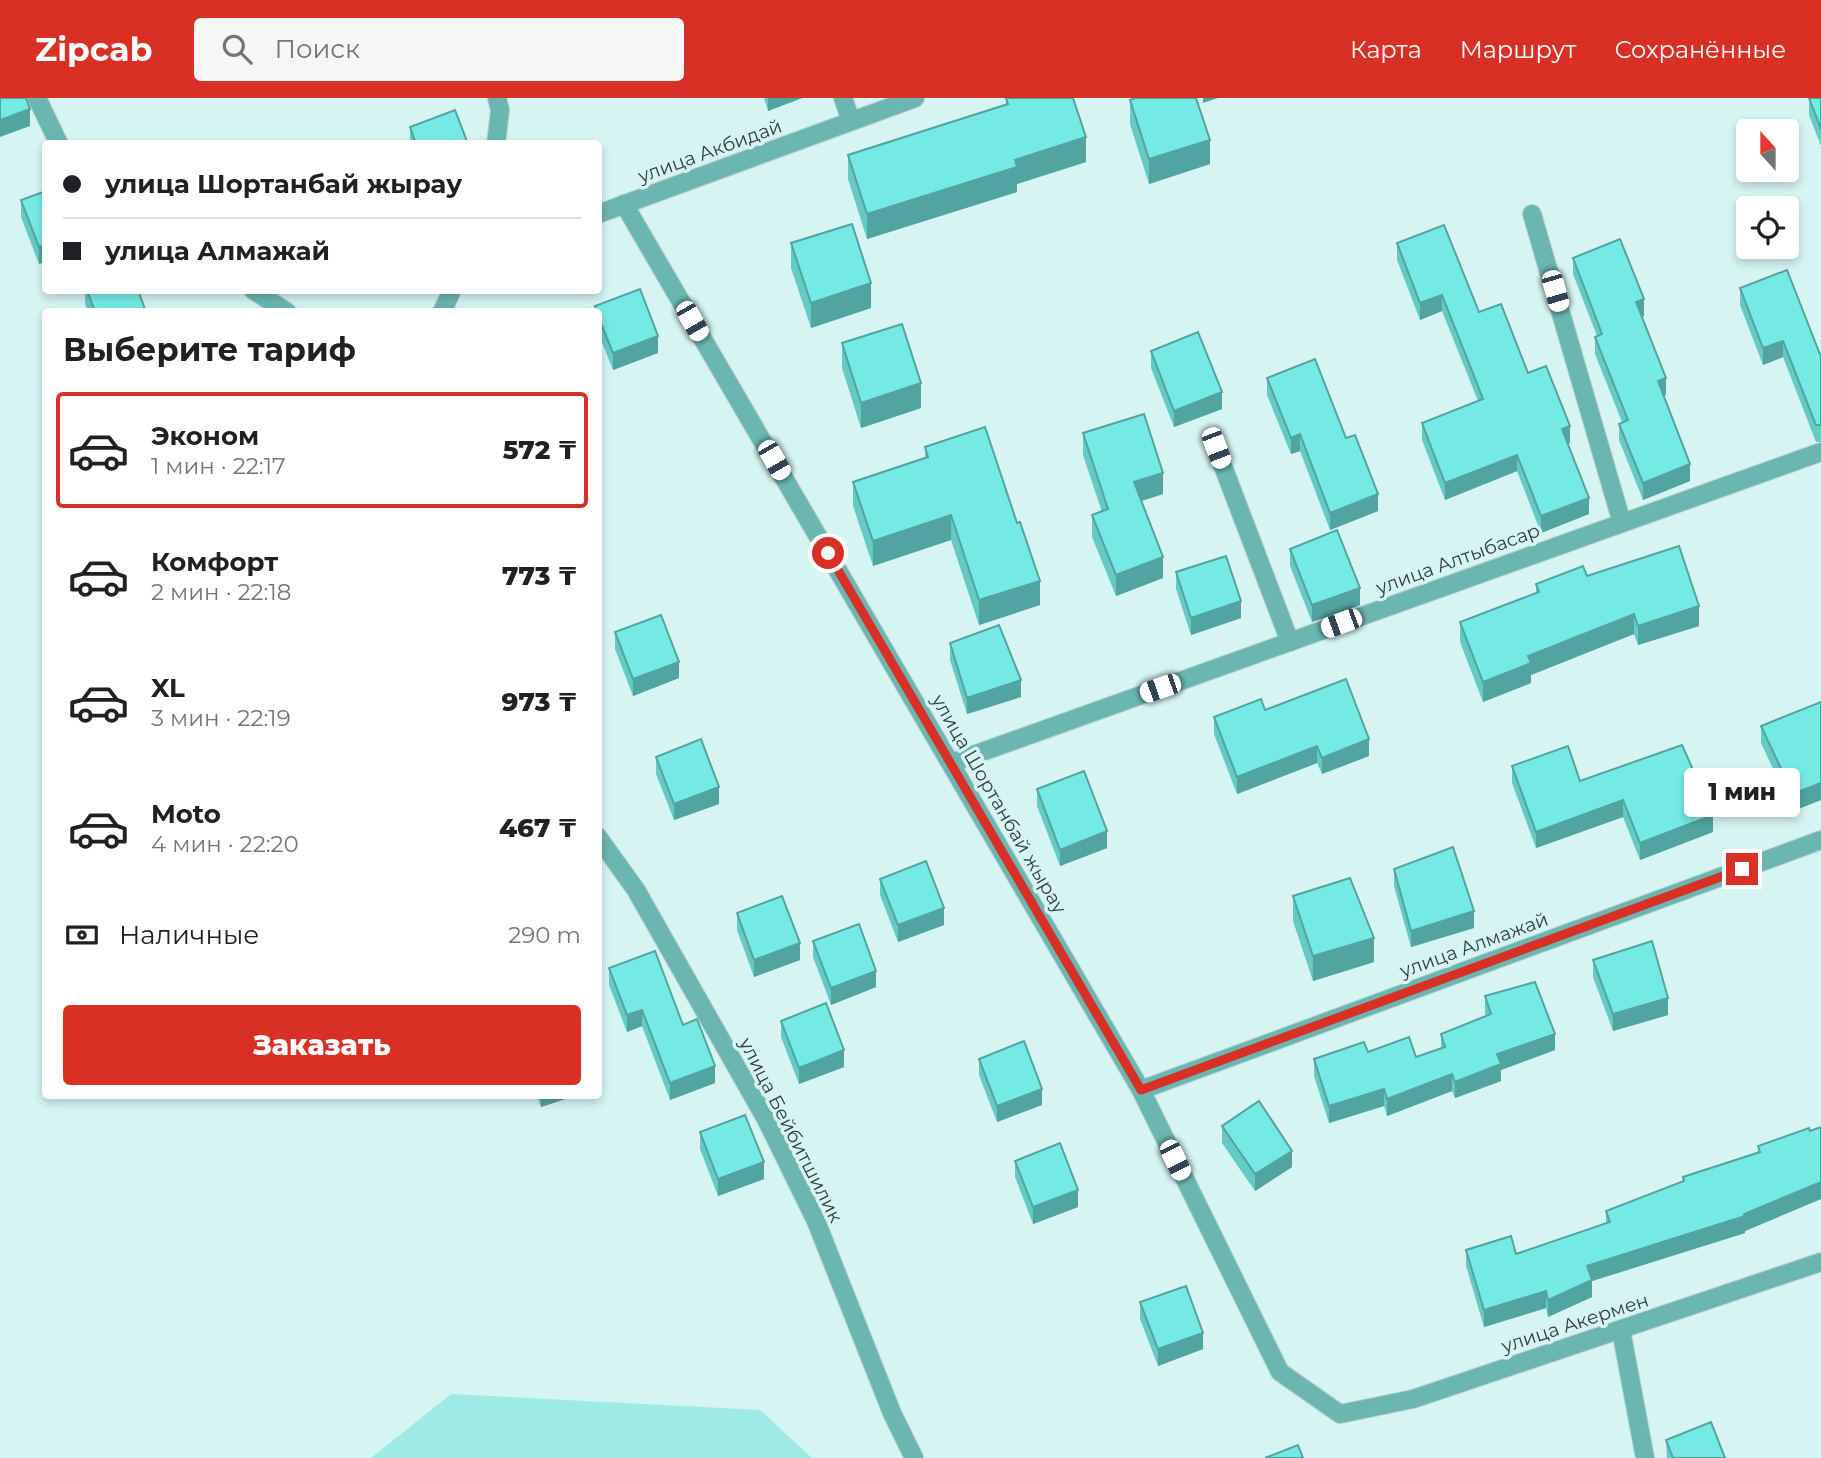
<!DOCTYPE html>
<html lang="ru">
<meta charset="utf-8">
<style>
:root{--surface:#fff;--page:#f6f6f6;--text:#202124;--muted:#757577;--line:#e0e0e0;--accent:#d93025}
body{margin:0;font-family:Montserrat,sans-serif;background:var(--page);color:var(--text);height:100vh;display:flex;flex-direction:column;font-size:26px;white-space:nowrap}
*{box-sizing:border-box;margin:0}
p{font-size:23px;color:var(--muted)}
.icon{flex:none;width:38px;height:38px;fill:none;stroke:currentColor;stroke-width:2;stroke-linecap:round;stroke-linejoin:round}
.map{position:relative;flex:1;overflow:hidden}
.drawer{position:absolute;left:42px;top:210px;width:560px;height:791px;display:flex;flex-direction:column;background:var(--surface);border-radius:7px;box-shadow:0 4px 10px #0003}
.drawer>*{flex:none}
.top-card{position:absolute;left:42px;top:42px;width:560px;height:154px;border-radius:7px;box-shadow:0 4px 10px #0003;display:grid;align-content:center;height:154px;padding:0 21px;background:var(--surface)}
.needle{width:46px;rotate:339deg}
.fabs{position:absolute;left:1736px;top:21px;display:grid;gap:14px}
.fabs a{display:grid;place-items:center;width:63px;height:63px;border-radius:7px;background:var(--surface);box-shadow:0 4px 10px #0003;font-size:35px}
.end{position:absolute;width:32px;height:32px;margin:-16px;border:9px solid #d93025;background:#fff;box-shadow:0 0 0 4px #fff}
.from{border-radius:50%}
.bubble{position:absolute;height:49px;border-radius:7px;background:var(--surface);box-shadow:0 4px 10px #0003;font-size:23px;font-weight:800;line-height:49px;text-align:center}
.car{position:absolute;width:21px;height:42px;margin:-21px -10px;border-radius:9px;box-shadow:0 0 5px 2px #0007;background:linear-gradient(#fff 24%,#345 0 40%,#fff 0 76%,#345 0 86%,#fff 0)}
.top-card b{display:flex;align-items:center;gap:24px;height:66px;font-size:26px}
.top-card b+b{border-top:2px solid var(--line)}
.top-card i{width:18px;height:18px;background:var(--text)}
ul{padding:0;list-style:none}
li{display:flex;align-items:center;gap:21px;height:116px;margin:0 14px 10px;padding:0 7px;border:4px solid transparent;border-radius:7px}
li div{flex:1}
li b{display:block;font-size:26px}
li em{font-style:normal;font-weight:800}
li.selected{border-color:var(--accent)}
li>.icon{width:63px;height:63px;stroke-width:1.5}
h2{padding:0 21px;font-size:32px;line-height:84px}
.pay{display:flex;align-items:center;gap:18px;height:77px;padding:0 21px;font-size:26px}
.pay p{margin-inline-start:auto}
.primary-button{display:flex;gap:14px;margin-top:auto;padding:14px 21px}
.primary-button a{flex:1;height:80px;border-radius:7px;background:var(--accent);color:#fff;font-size:28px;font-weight:800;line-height:80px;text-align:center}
header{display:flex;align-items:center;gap:42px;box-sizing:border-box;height:98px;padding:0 35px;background:var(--accent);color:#fff}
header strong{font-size:33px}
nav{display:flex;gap:38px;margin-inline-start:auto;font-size:24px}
.search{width:490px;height:63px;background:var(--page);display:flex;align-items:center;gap:18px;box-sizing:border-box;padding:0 24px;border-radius:7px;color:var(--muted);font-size:26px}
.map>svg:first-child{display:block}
.green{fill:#9eebe6}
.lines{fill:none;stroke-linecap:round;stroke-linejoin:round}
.minor-casing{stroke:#b5d0ce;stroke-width:20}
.tertiary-casing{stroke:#b5d0ce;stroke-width:20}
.minor{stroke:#6bb6b1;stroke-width:18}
.tertiary{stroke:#6bb6b1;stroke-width:18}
.wall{fill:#65c9c4}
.shaded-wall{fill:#52a4a0}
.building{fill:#75eae4;stroke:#52a4a0;stroke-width:2}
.route{stroke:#d93025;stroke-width:9}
.labels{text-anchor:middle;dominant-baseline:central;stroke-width:7;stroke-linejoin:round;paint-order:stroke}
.street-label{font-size:19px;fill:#34403f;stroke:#d5f4f2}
</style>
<header>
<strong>Zipcab</strong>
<div class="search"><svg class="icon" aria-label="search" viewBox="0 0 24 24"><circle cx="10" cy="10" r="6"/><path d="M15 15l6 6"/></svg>Поиск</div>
<nav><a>Карта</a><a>Маршрут</a><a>Сохранённые</a></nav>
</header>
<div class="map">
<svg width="1821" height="1360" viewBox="0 0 1821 1360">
<rect width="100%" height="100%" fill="#d5f4f2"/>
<polygon class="green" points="451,1296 760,1312 812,1360 371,1360"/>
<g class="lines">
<g class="minor-casing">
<g id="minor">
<polyline points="37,0 59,46"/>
<polyline points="843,0 851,23"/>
<polyline points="624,106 1141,992 1280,1274 1340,1316 1413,1301 1821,1164"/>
<polyline points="598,116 915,0"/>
<polyline points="1532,116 1622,425"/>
<polyline points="253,192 287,214"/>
<polyline points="1216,350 1290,544"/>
<polyline points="951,665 1821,354"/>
<polyline points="1141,992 1821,742"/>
<polyline points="1621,1232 1645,1360"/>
</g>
</g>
<g class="tertiary-casing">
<g id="tertiary">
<polyline points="496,46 500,12 497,0"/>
<polyline points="442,214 452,192"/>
<polyline points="598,739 636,792 766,1021 816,1123 892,1315 914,1360"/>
</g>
</g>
<use href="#minor" class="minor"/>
<use href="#tertiary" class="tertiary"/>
</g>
<g class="wall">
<polygon points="764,0 802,0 768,13"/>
<polygon points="1006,0 1086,64 1017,86 1017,94 867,141 848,81 848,57 1006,7"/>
<polygon points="1809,0 1821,0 1821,48 1809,17"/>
<polygon points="1130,2 1210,66 1149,86 1130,26"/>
<polygon points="410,29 468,46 410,46"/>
<polygon points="46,93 39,166 21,119 21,102"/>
<polygon points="791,145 871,210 811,230 791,170"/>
<polygon points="1397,145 1479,214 1528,275 1570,345 1567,346 1589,416 1541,435 1517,373 1445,402 1422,342 1422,325 1478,303 1442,213 1420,222 1397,162"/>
<polygon points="1573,160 1644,218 1642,218 1666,297 1663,298 1690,383 1643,402 1619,342 1619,326 1622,324 1595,256 1595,239 1597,238 1573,176"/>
<polygon points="1740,190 1821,259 1821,344 1816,344 1783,259 1763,267 1740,207"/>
<polygon points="85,192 138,192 146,214 88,214 85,206"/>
<polygon points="595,208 658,255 613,272 598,234 598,214 595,214"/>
<polygon points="842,245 921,310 861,330 842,270"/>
<polygon points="1151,253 1222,311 1174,329 1151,270"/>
<polygon points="1267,280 1346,340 1378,413 1330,432 1300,353 1291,356 1267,297"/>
<polygon points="1083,335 1163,396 1142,403 1163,480 1116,498 1092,439 1092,417 1102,414 1083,357"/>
<polygon points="925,349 1040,507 979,527 951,442 873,468 853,408 853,384 925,361"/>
<polygon points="1290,451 1360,507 1312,524 1290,468"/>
<polygon points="1176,474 1241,520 1191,537 1176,491"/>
<polygon points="1587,478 1699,528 1638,547 1634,536 1531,577 1531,585 1483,604 1460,544 1460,524 1536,495 1536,486"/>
<polygon points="615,534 679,580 633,598 615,551"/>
<polygon points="950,545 1021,599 967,616 950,562"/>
<polygon points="1821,604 1821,702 1793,713 1761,645 1761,628"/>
<polygon points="1265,612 1369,658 1322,676 1317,665 1237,696 1214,636 1214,619"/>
<polygon points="656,659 719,706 674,722 656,676"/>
<polygon points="1512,668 1580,683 1713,734 1640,762 1623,719 1536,750 1512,685"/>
<polygon points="1037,691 1107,750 1060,768 1037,708"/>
<polygon points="1394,771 1474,830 1411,849 1394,788"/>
<polygon points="880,781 944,827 898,844 880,797"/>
<polygon points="1293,798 1374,864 1313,883 1293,823"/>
<polygon points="737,815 800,862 754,879 737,832"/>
<polygon points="813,843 876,889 831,907 813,859"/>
<polygon points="1593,862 1668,917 1613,933 1593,879"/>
<polygon points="609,870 683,927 715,985 670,1002 642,928 627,934 609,887"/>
<polygon points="1485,898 1555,952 1501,972 1501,983 1455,1000 1452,993 1387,1018 1384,1008 1329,1025 1314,978 1314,961 1368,954 1416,959 1441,951 1441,936 1486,918 1485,915"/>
<polygon points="781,923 844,969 799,986 781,939"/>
<polygon points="979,961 1042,1007 997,1024 979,977"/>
<polygon points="537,998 574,998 541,1009"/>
<polygon points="1222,1028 1292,1069 1255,1093 1222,1045"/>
<polygon points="1821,1029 1821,1101 1745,1133 1745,1135 1592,1183 1592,1199 1548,1219 1546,1210 1484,1229 1466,1168 1466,1152 1516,1156 1606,1125 1606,1113 1683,1084 1683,1079 1758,1055 1758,1048 1810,1033"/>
<polygon points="700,1034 764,1081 718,1098 700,1051"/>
<polygon points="1015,1063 1078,1109 1033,1126 1015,1079"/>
<polygon points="1140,1204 1203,1251 1158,1268 1140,1221"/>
<polygon points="1666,1342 1725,1360 1667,1360"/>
</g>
<g class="shaded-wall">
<polygon points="768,0 802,0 768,13"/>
<polygon points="1203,0 1218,0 1203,5"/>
<polygon points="30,11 30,28 0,39 0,22"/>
<polygon points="1086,39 1086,64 1017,86 1017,94 867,141 867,116 1015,62"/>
<polygon points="1210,42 1210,66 1149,86 1149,61"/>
<polygon points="46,147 46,164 39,166 39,149"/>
<polygon points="871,185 871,210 811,230 811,205"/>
<polygon points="1442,197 1442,213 1420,222 1420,205"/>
<polygon points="1644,201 1644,218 1636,221 1636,204"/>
<polygon points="658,238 658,255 613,272 613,255"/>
<polygon points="1783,243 1783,259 1763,267 1763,250"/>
<polygon points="1666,280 1666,297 1658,300 1658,283"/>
<polygon points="921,285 921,310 861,330 861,305"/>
<polygon points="1222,294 1222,311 1174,329 1174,313"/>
<polygon points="1570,328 1570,345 1562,348 1562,331"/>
<polygon points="1300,336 1300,353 1291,356 1291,340"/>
<polygon points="1517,357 1517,373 1445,402 1445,385"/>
<polygon points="1690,366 1690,383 1643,402 1643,385"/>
<polygon points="1163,375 1163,396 1134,405 1134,384"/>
<polygon points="1378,396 1378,413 1330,432 1330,415"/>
<polygon points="1589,400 1589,416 1541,435 1541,418"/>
<polygon points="951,417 951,442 873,468 873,443"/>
<polygon points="1163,459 1163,480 1116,498 1116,477"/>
<polygon points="1040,483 1040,507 979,527 979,502"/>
<polygon points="1360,490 1360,507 1312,524 1312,507"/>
<polygon points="1241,503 1241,520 1191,537 1191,520"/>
<polygon points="1699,508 1699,528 1638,547 1638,528"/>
<polygon points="1634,516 1634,536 1531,577 1531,585 1483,604 1483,584 1528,558"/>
<polygon points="679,564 679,580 633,598 633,581"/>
<polygon points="1021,582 1021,599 967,616 967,600"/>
<polygon points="1369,641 1369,658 1322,676 1322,660"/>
<polygon points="1317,648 1317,665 1237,696 1237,679"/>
<polygon points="1821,685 1821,702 1793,713 1793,696"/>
<polygon points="719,689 719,706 674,722 674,706"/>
<polygon points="1623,702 1623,719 1536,750 1536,734"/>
<polygon points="1713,717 1713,734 1640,762 1640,745"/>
<polygon points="1107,733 1107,750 1060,768 1060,752"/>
<polygon points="944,810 944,827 898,844 898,827"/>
<polygon points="1474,813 1474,830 1411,849 1411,833"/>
<polygon points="1374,840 1374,864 1313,883 1313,858"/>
<polygon points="800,845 800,862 754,879 754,862"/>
<polygon points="876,873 876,889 831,907 831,890"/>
<polygon points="1668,900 1668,917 1613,933 1613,916"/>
<polygon points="642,912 642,928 627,934 627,917"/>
<polygon points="1555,936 1555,952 1501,972 1501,983 1455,1000 1455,984 1497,956"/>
<polygon points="844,952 844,969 799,986 799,970"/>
<polygon points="601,964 601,989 598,989 598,965"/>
<polygon points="715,968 715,985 670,1002 670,985"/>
<polygon points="1452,976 1452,993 1387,1018 1387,1001"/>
<polygon points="1042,991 1042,1007 997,1024 997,1008"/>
<polygon points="1384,991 1384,1008 1329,1025 1329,1008"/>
<polygon points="541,998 574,998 541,1009"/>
<polygon points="1292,1053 1292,1069 1255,1093 1255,1076"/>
<polygon points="764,1064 764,1081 718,1098 718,1081"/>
<polygon points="1821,1084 1821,1101 1745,1133 1745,1135 1592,1183 1592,1199 1548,1219 1548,1202 1587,1168 1744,1116"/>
<polygon points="1078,1092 1078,1109 1033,1126 1033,1109"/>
<polygon points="1546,1193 1546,1210 1484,1229 1484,1212"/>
<polygon points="1203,1235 1203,1251 1158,1268 1158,1251"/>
</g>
<g class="building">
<polygon points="0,0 26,0 30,11 0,22"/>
<polygon points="1006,0 1073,0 1086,39 1015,62 1017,69 867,116 848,57 1008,6"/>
<polygon points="1135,0 1196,0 1210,42 1149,61 1130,2"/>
<polygon points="1809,0 1821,0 1821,31"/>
<polygon points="455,12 468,46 416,46 410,29"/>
<polygon points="46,93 46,147 39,149 21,102"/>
<polygon points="852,126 871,185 811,205 791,145"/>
<polygon points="1444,127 1479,214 1501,206 1528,275 1546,268 1570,328 1562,331 1589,400 1541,418 1517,357 1445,385 1422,325 1483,301 1442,197 1420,205 1397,145"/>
<polygon points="1620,141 1644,201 1636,204 1666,280 1658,283 1690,366 1643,385 1619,326 1628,322 1595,239 1602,236 1573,160"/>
<polygon points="1787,172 1821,259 1821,327 1816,327 1783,243 1763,250 1740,190"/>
<polygon points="640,191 658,238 613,255 598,218 598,214 597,214 595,208"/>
<polygon points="87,192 138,192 146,214 95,214"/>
<polygon points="902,226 921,285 861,305 842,245"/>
<polygon points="1198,234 1222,294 1174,313 1151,253"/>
<polygon points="1315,261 1346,340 1355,337 1378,396 1330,415 1300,336 1291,340 1267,280"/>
<polygon points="1144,316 1163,375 1134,384 1163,459 1116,477 1092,417 1108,411 1083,335"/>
<polygon points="985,329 1017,425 1020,424 1040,483 979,502 951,417 873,443 853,384 928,359 925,349"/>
<polygon points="1337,432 1360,490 1312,507 1290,451"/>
<polygon points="1679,448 1699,508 1638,528 1634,516 1528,558 1531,565 1483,584 1460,524 1539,494 1536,486 1583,468 1587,478"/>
<polygon points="1226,458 1241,503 1191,520 1176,474"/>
<polygon points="661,517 679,564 633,581 615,534"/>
<polygon points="999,527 1021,582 967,600 950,545"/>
<polygon points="1346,581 1369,641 1322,660 1317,648 1237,679 1214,619 1261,601 1265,612"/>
<polygon points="1821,604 1821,685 1793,696 1761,628"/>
<polygon points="701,641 719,689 674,706 656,659"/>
<polygon points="1682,647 1713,717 1640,745 1623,702 1536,734 1512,668 1568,648 1580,683"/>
<polygon points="1084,673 1107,733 1060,752 1037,691"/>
<polygon points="1453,749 1474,813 1411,833 1394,771"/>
<polygon points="926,763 944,810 898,827 880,781"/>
<polygon points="1350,780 1374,840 1313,858 1293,798"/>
<polygon points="782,798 800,845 754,862 737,815"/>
<polygon points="859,826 876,873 831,890 813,843"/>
<polygon points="1652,843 1668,900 1613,916 1593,862"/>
<polygon points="655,853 683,927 697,921 715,968 670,985 642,912 627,917 609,870"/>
<polygon points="1535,884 1555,936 1497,956 1501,966 1455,984 1452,976 1387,1001 1384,991 1329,1008 1314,961 1364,944 1368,954 1409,939 1416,959 1445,949 1441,936 1491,916 1485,898"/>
<polygon points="826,905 844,952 799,970 781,923"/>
<polygon points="1024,943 1042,991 997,1008 979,961"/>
<polygon points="1259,1003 1292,1053 1255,1076 1222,1028"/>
<polygon points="745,1017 764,1064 718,1081 700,1034"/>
<polygon points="1821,1029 1821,1084 1744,1116 1745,1118 1587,1168 1592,1182 1548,1202 1546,1193 1484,1212 1466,1152 1511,1138 1516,1156 1610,1124 1606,1113 1684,1083 1683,1079 1760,1054 1758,1048 1809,1030 1810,1033"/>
<polygon points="1060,1045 1078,1092 1033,1109 1015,1063"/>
<polygon points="1186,1188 1203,1235 1158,1251 1140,1204"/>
<polygon points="1711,1324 1725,1360 1673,1360 1666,1342"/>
<polygon points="1298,1347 1303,1360 1265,1360"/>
</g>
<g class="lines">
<polyline class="route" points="828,455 1141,992 1742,771"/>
</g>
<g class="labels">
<g class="street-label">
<text transform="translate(710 53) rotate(-20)">улица Акбидай</text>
<text transform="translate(1458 461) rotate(-20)">улица Алтыбасар</text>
<text transform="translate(999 706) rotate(60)">улица Шортанбай жырау</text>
<text transform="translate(1474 847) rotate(-20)">улица Алмажай</text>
<text transform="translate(791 1032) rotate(63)">улица Бейбитшилик</text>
<text transform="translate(1575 1225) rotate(-18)">улица Акермен</text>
</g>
</g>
</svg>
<div class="fabs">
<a><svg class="needle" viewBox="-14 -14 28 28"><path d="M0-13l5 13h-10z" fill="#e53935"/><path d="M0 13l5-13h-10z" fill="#757577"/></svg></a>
<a><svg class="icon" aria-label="locate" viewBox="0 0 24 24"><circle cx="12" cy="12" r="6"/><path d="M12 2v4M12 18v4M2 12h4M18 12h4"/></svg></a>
</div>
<i class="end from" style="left:828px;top:455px"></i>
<i class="end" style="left:1742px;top:771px"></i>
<div class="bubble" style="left:1684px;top:670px;width:116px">1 мин</div>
<i class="car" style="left:1555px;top:193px;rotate:164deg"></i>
<i class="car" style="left:692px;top:223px;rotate:150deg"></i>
<i class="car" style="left:1216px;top:350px;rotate:159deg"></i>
<i class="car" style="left:774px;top:362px;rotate:150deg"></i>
<i class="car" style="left:1341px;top:525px;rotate:250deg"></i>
<i class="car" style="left:1160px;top:590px;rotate:251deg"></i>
<i class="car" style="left:1175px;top:1062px;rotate:154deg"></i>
<div class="top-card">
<b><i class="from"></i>улица Шортанбай жырау</b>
<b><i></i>улица Алмажай</b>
</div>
<section class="drawer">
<h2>Выберите тариф</h2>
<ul>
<li class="selected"><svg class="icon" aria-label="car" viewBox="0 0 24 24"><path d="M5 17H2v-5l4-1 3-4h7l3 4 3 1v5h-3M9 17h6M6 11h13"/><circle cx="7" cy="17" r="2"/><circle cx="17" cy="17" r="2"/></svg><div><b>Эконом</b><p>1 мин · 22:17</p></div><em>572 ₸</em></li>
<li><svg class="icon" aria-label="car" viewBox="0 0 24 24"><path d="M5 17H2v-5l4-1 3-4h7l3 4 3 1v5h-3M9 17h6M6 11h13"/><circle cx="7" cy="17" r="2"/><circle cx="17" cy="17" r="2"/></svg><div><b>Комфорт</b><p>2 мин · 22:18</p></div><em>773 ₸</em></li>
<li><svg class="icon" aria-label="car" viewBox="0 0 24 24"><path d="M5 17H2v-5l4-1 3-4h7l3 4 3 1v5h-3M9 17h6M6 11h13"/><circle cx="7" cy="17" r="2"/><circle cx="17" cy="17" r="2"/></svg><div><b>XL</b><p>3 мин · 22:19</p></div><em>973 ₸</em></li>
<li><svg class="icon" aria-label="car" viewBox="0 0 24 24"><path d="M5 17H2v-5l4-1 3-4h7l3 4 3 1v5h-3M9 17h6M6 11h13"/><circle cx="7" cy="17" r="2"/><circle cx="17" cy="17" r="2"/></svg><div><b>Moto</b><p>4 мин · 22:20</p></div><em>467 ₸</em></li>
</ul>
<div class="pay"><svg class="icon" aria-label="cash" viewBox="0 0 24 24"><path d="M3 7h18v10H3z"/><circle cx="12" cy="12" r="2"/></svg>Наличные<p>290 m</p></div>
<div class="primary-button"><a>Заказать</a></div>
</section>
</div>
